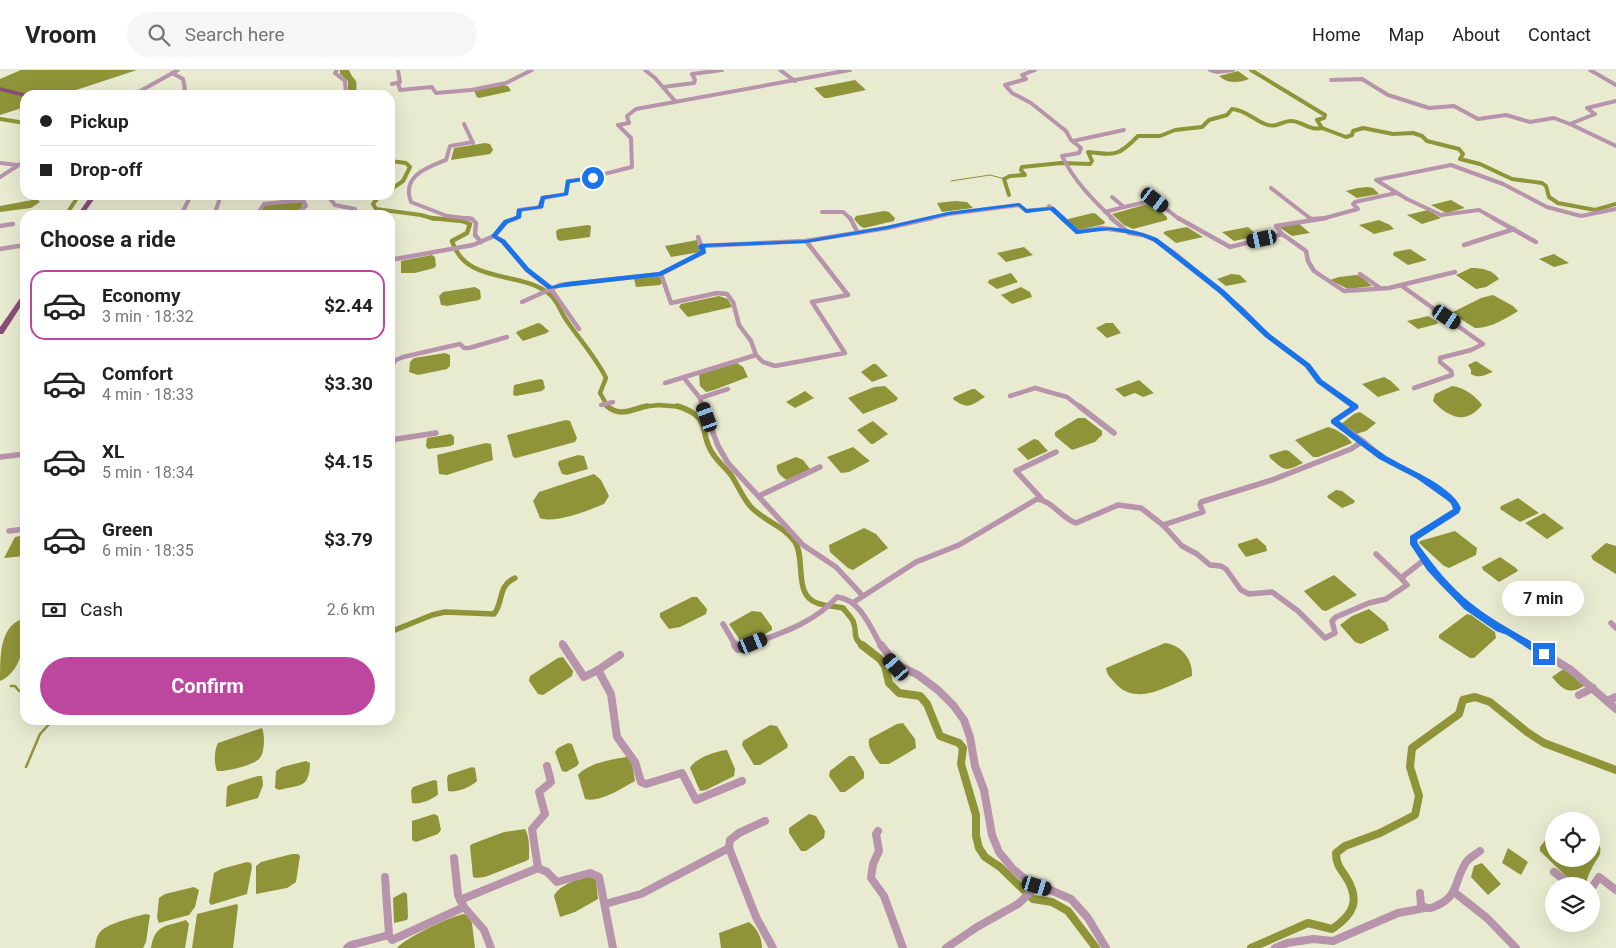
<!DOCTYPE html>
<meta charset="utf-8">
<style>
:root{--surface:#fff;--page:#f6f6f6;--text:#222;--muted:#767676;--line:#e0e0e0;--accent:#bd479f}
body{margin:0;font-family:Roboto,sans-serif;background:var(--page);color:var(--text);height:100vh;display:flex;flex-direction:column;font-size:19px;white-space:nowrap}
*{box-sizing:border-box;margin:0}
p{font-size:16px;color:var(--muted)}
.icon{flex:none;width:28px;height:28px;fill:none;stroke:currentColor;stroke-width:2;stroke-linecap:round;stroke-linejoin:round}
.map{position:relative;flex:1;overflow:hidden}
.drawer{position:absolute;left:20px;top:140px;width:375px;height:515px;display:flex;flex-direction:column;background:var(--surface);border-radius:15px;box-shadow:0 5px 20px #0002}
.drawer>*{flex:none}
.hud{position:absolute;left:20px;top:20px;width:375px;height:110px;border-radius:15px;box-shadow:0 5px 20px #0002;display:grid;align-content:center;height:110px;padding:0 20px;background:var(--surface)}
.buttons{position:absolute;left:1545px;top:742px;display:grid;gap:10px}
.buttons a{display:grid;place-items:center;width:55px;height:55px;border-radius:50%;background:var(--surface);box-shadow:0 5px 20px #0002;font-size:25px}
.end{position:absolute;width:22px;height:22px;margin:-11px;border:6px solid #1a73e8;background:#fff;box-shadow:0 0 0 2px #fff}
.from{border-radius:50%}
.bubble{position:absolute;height:35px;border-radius:18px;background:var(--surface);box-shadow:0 5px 20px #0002;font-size:16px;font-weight:700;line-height:35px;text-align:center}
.car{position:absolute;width:15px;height:30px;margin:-15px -8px;border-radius:6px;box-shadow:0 0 4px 1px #0007;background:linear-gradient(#222 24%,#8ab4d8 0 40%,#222 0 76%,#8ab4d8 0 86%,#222 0)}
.hud b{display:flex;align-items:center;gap:18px;height:48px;font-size:19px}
.hud b+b{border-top:1px solid var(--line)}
.hud i{width:12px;height:12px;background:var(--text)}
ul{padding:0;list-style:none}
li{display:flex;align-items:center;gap:15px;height:70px;margin:0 10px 8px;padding:0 10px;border:2px solid transparent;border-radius:15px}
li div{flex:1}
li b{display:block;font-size:19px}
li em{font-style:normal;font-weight:700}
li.current{border-color:var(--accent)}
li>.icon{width:45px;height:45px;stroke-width:1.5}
h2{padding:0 20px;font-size:22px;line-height:60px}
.pay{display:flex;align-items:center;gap:12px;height:55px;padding:0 20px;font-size:19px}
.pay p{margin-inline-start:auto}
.primary-button{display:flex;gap:10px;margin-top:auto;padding:10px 20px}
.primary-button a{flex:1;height:58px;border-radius:30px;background:var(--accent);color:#fff;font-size:20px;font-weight:700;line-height:58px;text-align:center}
header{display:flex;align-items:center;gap:30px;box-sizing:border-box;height:70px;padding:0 25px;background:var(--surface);border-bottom:1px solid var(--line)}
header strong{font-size:24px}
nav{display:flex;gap:28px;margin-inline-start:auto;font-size:18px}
.search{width:350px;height:45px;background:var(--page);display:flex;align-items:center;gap:12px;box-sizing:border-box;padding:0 18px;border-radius:28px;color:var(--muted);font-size:19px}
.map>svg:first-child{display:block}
.water{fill:#8f9438}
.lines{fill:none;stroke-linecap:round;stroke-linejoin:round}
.stream-far1{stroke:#8f9438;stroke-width:1}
.stream{stroke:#8f9438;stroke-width:2.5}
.canal-far3{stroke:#8f9438;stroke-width:4}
.canal-far2{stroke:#8f9438;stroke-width:4.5}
.canal-far1{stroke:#8f9438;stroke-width:5.5}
.canal{stroke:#8f9438;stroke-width:8}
.street-far3{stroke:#b794ab;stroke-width:4}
.street-far2{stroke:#b794ab;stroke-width:4.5}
.street-far1{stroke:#b794ab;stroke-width:5.5}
.street{stroke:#b794ab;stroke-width:8}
.primary{fill:#894e78;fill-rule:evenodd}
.route{fill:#1a73e8}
</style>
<header>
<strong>Vroom</strong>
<div class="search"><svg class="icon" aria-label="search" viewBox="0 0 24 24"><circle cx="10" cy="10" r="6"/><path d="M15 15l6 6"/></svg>Search here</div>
<nav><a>Home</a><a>Map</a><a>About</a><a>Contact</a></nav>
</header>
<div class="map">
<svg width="1616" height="878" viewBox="0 0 1616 878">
<rect width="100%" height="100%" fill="#e8ebd0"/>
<g class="water">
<polygon points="21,0 137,0 61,25 25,25 25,37 0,45 0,9"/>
<path d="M340,0H349C355,15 358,4 356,25H348V11L340,4Z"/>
<path d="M1238,1L1249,9C1238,13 1228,14 1219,6Z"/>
<polygon points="855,10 866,20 828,28 824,28 814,18"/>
<polygon points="503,15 508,16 511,21 479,28 477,27 474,21"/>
<polygon points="485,73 490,74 493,80 490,84 451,90 454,78"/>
<polygon points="1368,117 1373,118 1379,124 1357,128 1346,121 1357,118"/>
<polygon points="32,130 38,130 40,132 31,138 0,142 0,136"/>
<polygon points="1451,130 1465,138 1446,143 1431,135"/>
<polygon points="955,131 967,132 973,138 942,142 937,133"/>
<polygon points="300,132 303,133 302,137 294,144 289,145 259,145 260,138 266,135"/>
<polygon points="1151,133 1167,147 1167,150 1133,159 1124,155 1112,144"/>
<polygon points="1428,140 1441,148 1422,154 1407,145"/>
<polygon points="884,141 889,142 895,148 894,151 864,158 860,156 854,149 856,146"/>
<polygon points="1093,143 1096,144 1105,152 1104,154 1079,160 1068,150 1068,149"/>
<polygon points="1379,150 1390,155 1394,159 1374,164 1359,155"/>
<polygon points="1298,153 1310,163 1292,166 1279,157"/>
<polygon points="588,155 591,156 590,167 560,171 557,169 556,161 559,159"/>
<polygon points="1187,157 1203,167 1176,173 1163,163 1166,161"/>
<polygon points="1248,157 1258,166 1234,171 1222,162"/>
<polygon points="697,170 700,182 671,187 665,176"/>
<polygon points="1024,177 1033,185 1006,192 997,183"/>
<polygon points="1410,179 1427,190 1408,195 1393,185 1394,182"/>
<polygon points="1554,184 1569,193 1554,197 1539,189"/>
<polygon points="432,185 435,187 436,196 434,198 415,203 401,203 401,191"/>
<path d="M1471,198C1482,198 1493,200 1499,209L1486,217L1476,219L1456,205Z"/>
<polygon points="1011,203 1018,212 997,219 988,213 989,210"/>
<polygon points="1231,204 1240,205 1247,212 1226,216 1217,209"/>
<polygon points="659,205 662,213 660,215 636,217 634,209 636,208"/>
<polygon points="1356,205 1360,206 1372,216 1348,219 1330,210 1339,207"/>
<polygon points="475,217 480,220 481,228 479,230 447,236 441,235 439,226 443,222"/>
<polygon points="1021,217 1030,222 1032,227 1012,234 1001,225"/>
<path d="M1493,225L1513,236L1518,241C1507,248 1489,259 1475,258L1451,243L1481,228Z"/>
<polygon points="719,226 728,229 732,237 688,247 679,237 681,234"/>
<polygon points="1428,246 1438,252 1437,254 1418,259 1407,251"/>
<polygon points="538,253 541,254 549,261 547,263 523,271 516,263 518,261"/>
<polygon points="1106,253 1113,253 1121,263 1107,268 1096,258"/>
<polygon points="445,283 450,285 450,296 447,299 418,305 409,302 410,292 414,288"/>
<path d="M1476,291L1493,302C1484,305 1479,309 1471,304V300L1468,295Z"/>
<polygon points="737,293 743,297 748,307 714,320 706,322 700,316 699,304"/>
<polygon points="873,294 876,294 888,306 872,312 861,302"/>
<polygon points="1384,307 1391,311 1400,320 1378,327 1362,314"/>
<polygon points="540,309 543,310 545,318 542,321 516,326 513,325 514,315"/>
<polygon points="1139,310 1154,323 1143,327 1135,323 1124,327 1115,319"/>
<polygon points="885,316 898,328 896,331 863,344 848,328 850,327 874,317"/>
<path d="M1452,316C1463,317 1476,326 1482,335C1466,355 1449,348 1433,331L1435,324Z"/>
<path d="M972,319H975L985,327C970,336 968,340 953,329L954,327Z"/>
<polygon points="805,321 814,328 795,338 786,332"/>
<polygon points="1360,342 1376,353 1366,361 1356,364 1341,354 1354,344"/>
<polygon points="1078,348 1085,348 1102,361 1102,365 1095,372 1072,380 1055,366 1055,362"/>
<polygon points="566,350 570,351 577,368 575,372 516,388 513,387 507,365"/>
<polygon points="873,351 888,364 873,374 871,374 857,360"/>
<path d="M1328,357C1336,359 1348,366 1352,373L1318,387H1313L1295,370Z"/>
<polygon points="451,364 454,367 454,374 451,376 428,379 426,376 427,368"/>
<polygon points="1034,369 1038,370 1048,381 1028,390 1017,379"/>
<polygon points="486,373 491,374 493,390 447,405 439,404 437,385"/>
<polygon points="853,377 870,391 849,402 841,403 827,387"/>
<path d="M1285,380L1289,381L1303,393C1285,402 1285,401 1270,388L1269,385Z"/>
<polygon points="578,385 584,386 588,399 567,405 562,404 558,394 559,391"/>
<path d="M796,387L803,390L810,399L787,410C782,408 775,400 777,395Z"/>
<path d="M594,404L601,410L609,426L604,434C590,440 554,454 540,448L533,431L539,422Z"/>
<polygon points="1336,420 1342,421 1355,431 1354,433 1342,438 1328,428 1327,426"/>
<polygon points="1518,428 1539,443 1520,452 1500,439 1501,436"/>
<polygon points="1544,443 1564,458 1547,469 1525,453"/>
<polygon points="864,458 876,464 888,478 853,500 848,498 830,482 829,475"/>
<polygon points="1455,461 1477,478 1476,485 1449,498 1444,496 1419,473 1420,471"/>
<polygon points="25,465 25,486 4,488 15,467"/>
<polygon points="1257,468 1266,476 1267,481 1246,487 1238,476 1238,474"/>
<polygon points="1606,473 1616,476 1616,504 1593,490 1591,486"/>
<polygon points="1500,487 1516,498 1518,501 1499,512 1483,500 1482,497"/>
<polygon points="1334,505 1357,525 1326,541 1322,540 1304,521"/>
<polygon points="692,527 697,527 707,539 706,544 680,557 669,559 660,547 660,543"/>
<polygon points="1369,539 1386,553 1389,560 1361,574 1355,572 1340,555 1352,546"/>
<polygon points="752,541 761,542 772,557 772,560 753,571 742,573 729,554"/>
<polygon points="1467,544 1471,545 1495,562 1496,568 1474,588 1470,588 1439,568 1439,565"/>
<path d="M25,548C25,570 23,601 0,611C0,583 0,555 25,548Z"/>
<path d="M1165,573C1181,575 1193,589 1192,606C1169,615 1137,637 1116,614C1112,609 1107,606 1106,598Z"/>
<polygon points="563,587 573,601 572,606 543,625 538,624 529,611 530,606 558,588"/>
<path d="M1562,600H1566L1584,616C1569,625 1563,620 1552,607Z"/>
<path d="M903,653L915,669L916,678L889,694H880C875,687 867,678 869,669L897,654Z"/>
<polygon points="770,655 777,656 788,675 787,678 760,695 754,695 742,675 743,671"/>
<path d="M262,658C265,665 265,683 259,689C253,695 226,702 217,701C214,694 214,680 218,673Z"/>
<polygon points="568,673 572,674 579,693 577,696 566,702 562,701 555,682 558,678"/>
<path d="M727,680L735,699L734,706L706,720L700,721L690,698C695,688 716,681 727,680Z"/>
<polygon points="849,686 854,686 864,702 864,708 845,722 840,722 829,706 830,701"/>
<path d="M627,687L632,694L635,711C622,718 600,733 585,729L578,705C588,693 613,689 627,687Z"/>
<path d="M306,691L310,693C309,719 301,714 279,720L275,718L276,701L282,697Z"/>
<path d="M472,697L475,698L477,711C471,717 456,723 448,721L447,709L448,705Z"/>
<polygon points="258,706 262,706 263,715 258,728 226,737 227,717 229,715"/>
<path d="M434,710L437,711L438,724C434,729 420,735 412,733L411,721L413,717Z"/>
<polygon points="434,744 438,746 441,760 438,764 416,772 412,770 412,751"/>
<polygon points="809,744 816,746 825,761 824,768 806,781 801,781 789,763 789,758"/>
<path d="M525,759C530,768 529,778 529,789L526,791L485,807L476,808L473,807L470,776L472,774L504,762Z"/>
<path d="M1554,759V789H1591V763C1607,783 1600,782 1591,800C1588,805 1587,810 1585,816L1575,815L1540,781V777Z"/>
<polygon points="1508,778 1528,792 1521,805 1502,793"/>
<polygon points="292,784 298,784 300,786 296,812 287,818 256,824 256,796 261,792"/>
<polygon points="247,792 251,793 252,797 247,824 211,835 209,832 214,803 221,799"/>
<polygon points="1482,793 1501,814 1488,825 1471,807 1474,796"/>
<path d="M590,805L596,810L598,829L575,842L560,847L554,826C560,814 578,810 590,805Z"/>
<polygon points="194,817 199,820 195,837 189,845 159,853 157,848 159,828 165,824"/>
<polygon points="404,822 407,824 408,847 407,850 394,853 393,828"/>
<polygon points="237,834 238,836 233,878 192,878 197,844"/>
<path d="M146,844L150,845L146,872L143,878H95C96,872 96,867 100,862C108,853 134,847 146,844Z"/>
<path d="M464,844L468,846L472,853L475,878H397C405,868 451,846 464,844Z"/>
<path d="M186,850L189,854L185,878H151C155,854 165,857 186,850Z"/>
<path d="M749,852C757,858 762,868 762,878H721L719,863Z"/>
</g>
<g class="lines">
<polyline class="stream-far1" points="951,111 990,105 1005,109"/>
<g class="stream">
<polyline points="11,616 15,616 19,621 25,621"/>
<polyline points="26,697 40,664 53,650"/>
</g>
<g class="canal-far3">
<polyline points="0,49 25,53"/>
<polyline points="1322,58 1346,67 1352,65 1353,61 1363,58 1393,64 1413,63 1422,66 1427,71 1459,79 1463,84 1460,89 1480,94 1512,109 1542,113 1546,116 1549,127 1558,133 1595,140 1616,134"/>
<polyline points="390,91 406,93 410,97 403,111 390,120"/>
<polyline points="380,125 373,134 376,139 421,145 435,149"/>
<path d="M1009,125L1004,109L1010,106L1025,105L1021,100L1022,97L1061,93L1090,94L1092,91L1088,82C1114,85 1118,87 1138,66H1160L1175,60L1202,57L1209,50L1227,45L1232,39C1245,40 1253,49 1265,54C1278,59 1281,50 1292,51C1303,52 1310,61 1322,58L1317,50L1324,48L1325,45L1251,0"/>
<polyline points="66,145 79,125"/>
</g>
<g class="canal-far2">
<path d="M431,148L462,151L470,154L467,163L452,171C466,215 518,200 548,223C557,229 559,239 565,248C578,268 595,286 606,308L600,323L608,337"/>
<polyline points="641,337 659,335 682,337"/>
</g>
<g class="canal-far1">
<path d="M607,336C621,348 632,339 647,336"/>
<path d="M677,336C714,347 698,364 713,384C718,392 725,397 731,405C738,415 742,427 751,437C764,451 784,456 795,472C806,489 793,525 817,533C825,536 834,536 843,538C846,542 851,547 853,551C858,563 851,566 863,576"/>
<path d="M390,562L432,545L445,542L494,544C504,532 497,516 515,508"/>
</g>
<g class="canal">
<polyline points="862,575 880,589 885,596 889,613 899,623 920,626 927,634 940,666 959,673 963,678 961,694 976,745 976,766 979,778 985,787 1000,797 1033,829 1052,832 1068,841 1096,878"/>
<path d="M1251,878L1308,853L1332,859C1353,845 1361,831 1346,807C1340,798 1336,794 1336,783L1345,776L1380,763L1415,745L1419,726L1410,697L1412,678L1459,644L1463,630L1475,627L1490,632L1527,662L1544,673L1616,700"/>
</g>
<g class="street-far3">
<polyline points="337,0 335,3 345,11 346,25"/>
<polyline points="645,0 655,8 675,31"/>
<polyline points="780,0 795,11"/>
<path d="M1035,0L1022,5L1026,9L1005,15L1012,23L1031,33L1066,61L1071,70L1081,78L1079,83L1062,86C1074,111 1093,130 1113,149"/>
<polyline points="1210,0 1217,2 1233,0"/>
<polyline points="1590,0 1616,15"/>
<polyline points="172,3 183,9 185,19 180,25"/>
<polyline points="1331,10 1362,9 1388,25 1429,38 1454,36 1478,49 1506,45 1530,52 1554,48 1570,54"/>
<polyline points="398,13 400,20 432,17 436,23 471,20 506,13 532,0"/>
<polyline points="392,14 400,12 398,0"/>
<polyline points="663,17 694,13 695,10 692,4 722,0"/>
<polyline points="133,25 178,0"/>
<polyline points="1616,31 1587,38 1595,44 1570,54 1616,76"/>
<polyline points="464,54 473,73"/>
<polyline points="1073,71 1124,60"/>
<polyline points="0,93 18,95"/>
<polyline points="0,107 25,91"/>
<polyline points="1271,118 1311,149"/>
<polyline points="327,125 335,135 355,139 356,145"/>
<polyline points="1049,136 1064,149"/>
<polyline points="1124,137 1155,130 1179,149"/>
<polyline points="822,142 843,142 851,149"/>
<polyline points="1105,142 1124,137 1112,127"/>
<polyline points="181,145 191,125"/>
<polyline points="214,145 219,131"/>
<polyline points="257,145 264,134 303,130 306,136 295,145"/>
<path d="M472,149L447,146L411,132C401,106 428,97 446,90L450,76L473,72"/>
<path d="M514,149L519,147V140L541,137L543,128L566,124L568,111C590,109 610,102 632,97L631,68L618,55L629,53L627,46L636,39L850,0"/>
<polyline points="927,149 949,144 1019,135 1026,141 1052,138"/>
<polyline points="1311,149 1325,148 1358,139 1353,134 1355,132 1396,123"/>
<polyline points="1495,149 1479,140 1441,145 1407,129 1376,110 1451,95 1503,114 1547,137 1581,146 1616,139"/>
</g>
<g class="street-far2">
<polyline points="466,148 472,149 476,153 475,165 481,172"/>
<polyline points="850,148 858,163"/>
<polyline points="1062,148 1078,162 1101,158 1124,161"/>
<polyline points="1111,148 1129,163 1143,165 1155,170 1173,182 1243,240 1268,266 1308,295 1320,311 1356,337"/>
<polyline points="1178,148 1230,177 1282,164 1276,156 1326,148"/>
<polyline points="1309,148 1311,149"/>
<polyline points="1493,148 1536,172"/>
<polyline points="0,156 13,154"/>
<polyline points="1282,164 1306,181 1308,191 1314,201 1344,221 1389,218 1455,202"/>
<polyline points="494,166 503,171 527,200 551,219 579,259"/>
<polyline points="1464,175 1514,159"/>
<polyline points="701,176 806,171 887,158 932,148"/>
<polyline points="0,179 25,175"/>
<polyline points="390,190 473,175 494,166 506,152 517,148"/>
<polyline points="661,204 704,182 698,167"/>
<polyline points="1360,204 1380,218"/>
<polyline points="1402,216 1483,274 1471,280 1440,288 1440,292 1451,301 1452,305 1414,318"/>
<polyline points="522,232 560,215 661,204 671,233 717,223 727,224 733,232 739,255 751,271 756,285 763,292 775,296 845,283 812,232 848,225 806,171"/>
<polyline points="390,298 396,290 403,287 460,274 464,278 469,278 507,267"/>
<polyline points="684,308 700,328"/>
<polyline points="665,313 756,285"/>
<polyline points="1010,326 1035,318 1067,327 1080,337"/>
<polyline points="601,335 613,332"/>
<polyline points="703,337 700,328 728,319"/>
</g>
<g class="street-far1">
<polyline points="703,336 718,376 728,393 803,475 836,497 863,526"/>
<polyline points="1079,336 1114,363"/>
<polyline points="390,370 436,363"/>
<path d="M1363,371C1372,379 1380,386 1391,392C1414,405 1442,415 1457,438L1456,441L1413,469C1434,522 1487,548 1532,576"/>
<polyline points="0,387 25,384"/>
<polyline points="759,426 820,397"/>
<polyline points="1041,428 1016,401 1056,382"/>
<polyline points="1163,455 1182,476 1197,484 1210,495 1221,496 1226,499 1241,520 1249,524 1272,522 1298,541 1325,568 1335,563 1332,551 1336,547 1369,533 1386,529 1407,515 1401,508 1424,490"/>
<polyline points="9,461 25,459"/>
<polyline points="1376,484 1401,508"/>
<path d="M854,532L916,492L959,475L1037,429C1053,431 1061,448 1076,453L1118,435L1141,438L1163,455L1203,442L1200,435L1201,432L1272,410L1351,379L1363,371L1334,351L1356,337L1355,336"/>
<polyline points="1611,553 1616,558"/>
<polyline points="723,554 736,576"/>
<polyline points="562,573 564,576"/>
<path d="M746,576C779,564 813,554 837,527C860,529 871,558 881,576"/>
</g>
<g class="street">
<polyline points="563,575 584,607 598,600"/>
<polyline points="735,575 738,579 750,575"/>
<polyline points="881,575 896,594 918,605 938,620 953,635 964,650 970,667 975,696 984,720 992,765 999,782 1013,799 1025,809 1071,829 1088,848 1106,878"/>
<polyline points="1530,575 1571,600 1616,639"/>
<polyline points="620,585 598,600 611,624 617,667 635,692 641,712 646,714 682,703 696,730 742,711"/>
<polyline points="1579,625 1593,618"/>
<polyline points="1607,631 1616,627"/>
<polyline points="878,761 876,764 879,781 873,794 871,808 884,826 903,878"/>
<polyline points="729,778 756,847 773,878"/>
<polyline points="454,788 458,825 464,837 484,860 491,878"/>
<polyline points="538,798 532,759 545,744 539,722 551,712 547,696"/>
<polyline points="1554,802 1572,816"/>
<polyline points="385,807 389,865 392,870 464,837"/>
<polyline points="1591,819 1599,807 1616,820"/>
<polyline points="1454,822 1487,848 1516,878"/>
<path d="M1420,823L1421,835C1427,839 1430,839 1436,836C1459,826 1454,812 1465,794C1468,788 1475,785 1480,781"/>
<polyline points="460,830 538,798 547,802 557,812 590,803 599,807 613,878"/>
<polyline points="605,834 641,824 729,778 730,770 739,763 765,751"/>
<polyline points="347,878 351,875 389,865"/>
<polyline points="946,878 977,857 1018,834 1037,816"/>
<polyline points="1275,878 1287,873 1313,869 1333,871 1398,843 1425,838"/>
</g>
<g class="primary">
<polygon points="0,17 27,24 28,25 25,25 25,27 0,21"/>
<polygon points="91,125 97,125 83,145 77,145"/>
<polygon points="25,223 25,230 3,264 0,264 0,257 23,224"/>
</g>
</g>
<path class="route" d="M593,106L595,109L570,113L568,125L545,129L543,138L522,141L521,148L508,153L497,166L505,170L529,198L552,216L567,212L659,202L700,181L698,176L701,174L806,170L887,156L948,142L1019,133L1027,139L1054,137L1079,160C1107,155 1130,157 1157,168L1224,220L1270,264L1310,294L1322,310L1358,335V338L1339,351C1353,362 1368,374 1383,384C1404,398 1451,414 1461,438L1459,443L1420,468L1417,470L1418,474C1433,495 1451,518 1472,534C1495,553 1522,565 1547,581V587H1541L1507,565L1496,561L1464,539L1427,500L1410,474V466L1453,439L1451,433L1416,408L1379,389L1331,353V350L1350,337L1317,313L1305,297L1265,267L1219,223L1153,171L1141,166L1110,160L1076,164L1050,140L1026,143L1018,136L948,145L887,159L806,173L705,177L706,183L661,206L548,219L525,201L501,173L491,166L504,150L516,146L517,139L538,136L541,126L564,123L566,110Z"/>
</svg>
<div class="buttons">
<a><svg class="icon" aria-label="locate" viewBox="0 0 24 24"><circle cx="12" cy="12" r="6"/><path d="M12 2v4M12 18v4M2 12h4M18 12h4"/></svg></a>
<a><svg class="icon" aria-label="layers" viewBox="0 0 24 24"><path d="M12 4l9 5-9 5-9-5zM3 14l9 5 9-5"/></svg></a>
</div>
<i class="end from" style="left:593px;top:108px"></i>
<i class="end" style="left:1544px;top:584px"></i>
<div class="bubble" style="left:1502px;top:511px;width:82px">7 min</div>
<i class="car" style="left:1155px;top:130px;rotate:127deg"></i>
<i class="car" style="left:1262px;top:169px;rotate:258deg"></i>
<i class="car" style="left:1447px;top:247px;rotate:124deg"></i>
<i class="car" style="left:707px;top:347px;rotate:340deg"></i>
<i class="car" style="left:753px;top:573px;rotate:68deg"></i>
<i class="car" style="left:896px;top:597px;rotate:319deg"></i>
<i class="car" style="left:1037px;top:816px;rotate:107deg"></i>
<div class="hud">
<b><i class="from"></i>Pickup</b>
<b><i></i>Drop-off</b>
</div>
<section class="drawer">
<h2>Choose a ride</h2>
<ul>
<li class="current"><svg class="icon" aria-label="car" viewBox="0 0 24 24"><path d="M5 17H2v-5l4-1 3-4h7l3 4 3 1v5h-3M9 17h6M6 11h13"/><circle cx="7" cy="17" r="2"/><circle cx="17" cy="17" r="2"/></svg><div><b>Economy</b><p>3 min · 18:32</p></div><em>$2.44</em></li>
<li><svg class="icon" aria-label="car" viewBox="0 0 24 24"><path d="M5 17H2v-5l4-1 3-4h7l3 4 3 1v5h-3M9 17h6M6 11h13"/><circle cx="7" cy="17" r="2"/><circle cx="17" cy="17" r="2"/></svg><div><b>Comfort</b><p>4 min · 18:33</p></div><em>$3.30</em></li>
<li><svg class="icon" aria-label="car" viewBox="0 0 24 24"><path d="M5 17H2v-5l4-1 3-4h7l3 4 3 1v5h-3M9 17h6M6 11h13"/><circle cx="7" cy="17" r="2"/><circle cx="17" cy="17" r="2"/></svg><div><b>XL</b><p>5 min · 18:34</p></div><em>$4.15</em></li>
<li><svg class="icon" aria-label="car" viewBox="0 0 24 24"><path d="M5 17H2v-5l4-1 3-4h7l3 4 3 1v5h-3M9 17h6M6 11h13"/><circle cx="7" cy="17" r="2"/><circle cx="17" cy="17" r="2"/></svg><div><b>Green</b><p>6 min · 18:35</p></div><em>$3.79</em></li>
</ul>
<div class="pay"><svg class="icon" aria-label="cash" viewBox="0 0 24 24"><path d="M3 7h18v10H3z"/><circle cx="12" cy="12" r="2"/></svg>Cash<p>2.6 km</p></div>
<div class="primary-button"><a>Confirm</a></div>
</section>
</div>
